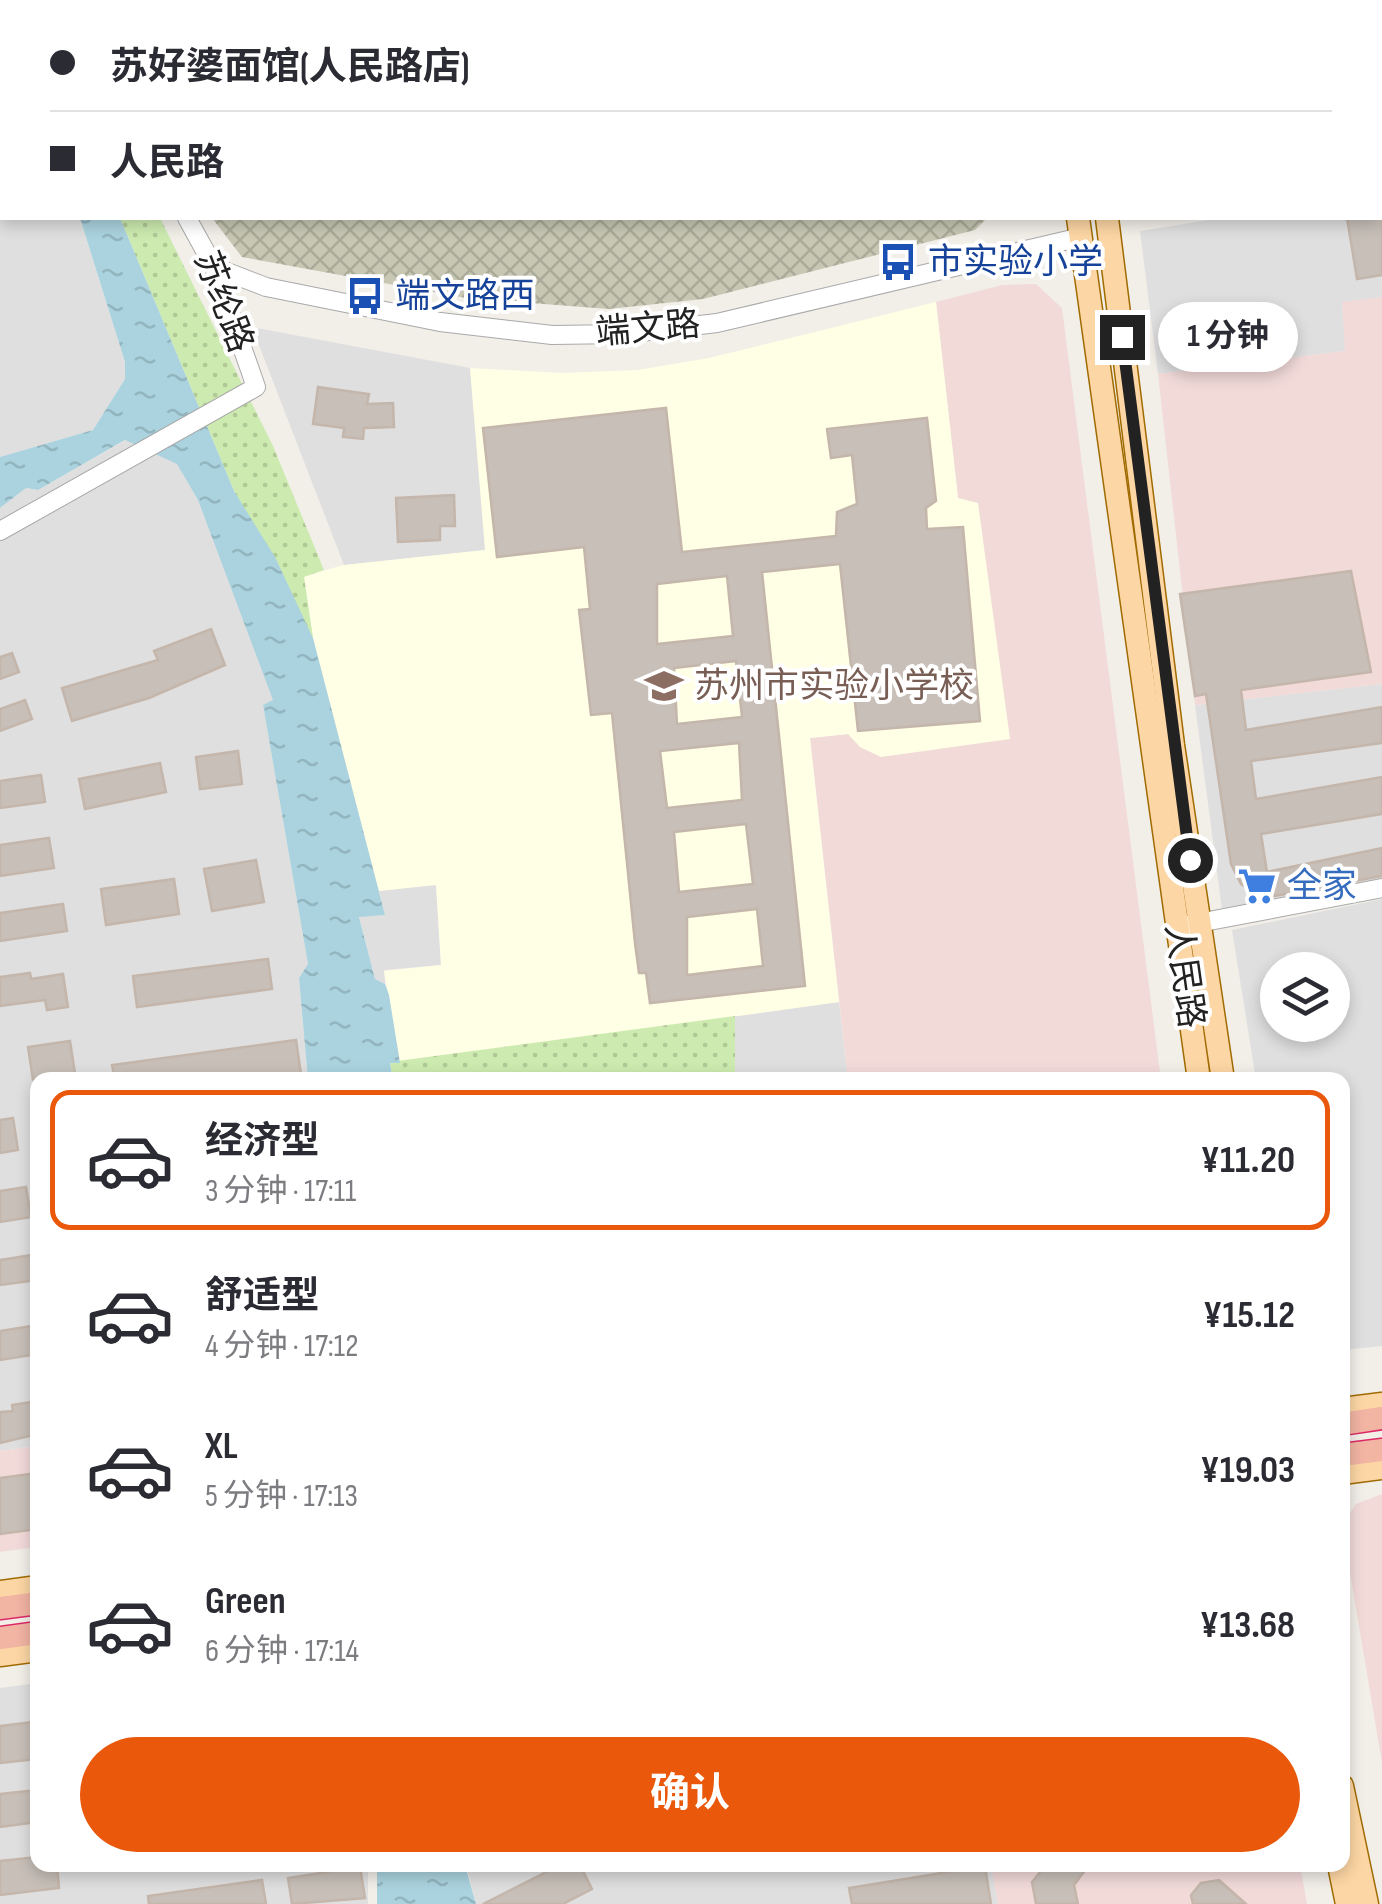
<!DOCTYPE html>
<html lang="zh">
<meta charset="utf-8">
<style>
:root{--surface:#fff;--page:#f2f2f3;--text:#2b2b33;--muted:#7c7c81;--line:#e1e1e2;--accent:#ea580c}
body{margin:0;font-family:"Sofia Sans Condensed","Noto Sans SC",sans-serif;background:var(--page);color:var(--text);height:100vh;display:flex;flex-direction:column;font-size:38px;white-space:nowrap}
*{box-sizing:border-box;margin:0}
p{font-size:32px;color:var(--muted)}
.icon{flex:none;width:55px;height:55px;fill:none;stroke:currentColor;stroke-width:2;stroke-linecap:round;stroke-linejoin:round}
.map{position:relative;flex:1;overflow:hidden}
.sheet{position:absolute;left:30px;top:1072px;width:1320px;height:800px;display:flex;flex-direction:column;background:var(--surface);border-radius:20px;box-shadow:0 5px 15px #0003}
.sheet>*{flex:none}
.top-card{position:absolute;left:0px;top:0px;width:1382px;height:220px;box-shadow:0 5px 15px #0003;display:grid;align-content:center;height:220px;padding:0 50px;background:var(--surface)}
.controls{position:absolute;left:1260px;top:952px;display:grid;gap:20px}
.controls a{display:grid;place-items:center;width:90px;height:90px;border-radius:50%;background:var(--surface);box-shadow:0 5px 15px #0003;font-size:50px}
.end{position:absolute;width:45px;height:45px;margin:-22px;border:12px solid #222;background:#fff;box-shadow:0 0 0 5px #fff}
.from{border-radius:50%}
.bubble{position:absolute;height:70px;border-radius:35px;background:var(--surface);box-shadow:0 5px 15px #0003;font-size:32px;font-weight:700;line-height:70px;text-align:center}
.top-card b{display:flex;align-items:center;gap:35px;height:95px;font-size:38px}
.top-card b+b{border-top:2px solid var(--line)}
.top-card i{width:25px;height:25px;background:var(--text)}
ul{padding:18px 0 0;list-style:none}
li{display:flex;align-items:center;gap:30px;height:140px;margin:0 20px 15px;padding:0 30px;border:5px solid transparent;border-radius:20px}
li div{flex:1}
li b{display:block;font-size:38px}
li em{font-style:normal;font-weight:700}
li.active{border-color:var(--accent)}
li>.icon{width:90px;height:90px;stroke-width:1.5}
.button{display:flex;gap:20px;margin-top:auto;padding:20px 50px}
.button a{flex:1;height:115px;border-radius:60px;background:var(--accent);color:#fff;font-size:40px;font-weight:700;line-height:115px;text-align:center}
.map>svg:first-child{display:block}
.residential{fill:#e0dfdf;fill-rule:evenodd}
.commercial{fill:#f2dad9}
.education{fill:#ffffe5}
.construction{fill:url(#construction-cross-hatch)}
.grass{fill:url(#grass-dots)}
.water{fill:url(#water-ripples)}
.building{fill:#c7bfb8;stroke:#c4b6ab;stroke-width:2.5;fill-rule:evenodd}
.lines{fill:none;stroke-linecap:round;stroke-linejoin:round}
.minor-casing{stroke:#a9a9a9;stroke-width:16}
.tertiary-casing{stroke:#a9a9a9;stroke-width:20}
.primary-casing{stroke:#a06b00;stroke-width:25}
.trunk-casing{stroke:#dc2a67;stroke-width:25}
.minor{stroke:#fff;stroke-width:14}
.tertiary{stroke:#fff;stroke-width:18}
.primary{stroke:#fcd6a4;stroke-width:22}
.trunk{stroke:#f2b4a3;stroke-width:22}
.route{stroke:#222;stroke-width:12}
.labels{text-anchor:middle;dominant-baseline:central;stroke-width:8;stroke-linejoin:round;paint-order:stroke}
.transit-label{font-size:35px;fill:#164399;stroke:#fff;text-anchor:start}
.street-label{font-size:35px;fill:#222;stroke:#fff}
.education-label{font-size:35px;fill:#785e54;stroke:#fff;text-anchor:start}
.shop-label{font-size:35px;fill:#366cbe;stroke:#fff;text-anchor:start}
</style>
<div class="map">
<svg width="1382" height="1904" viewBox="0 0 1382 1904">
<defs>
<pattern id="construction-cross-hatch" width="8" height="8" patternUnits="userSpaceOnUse" patternTransform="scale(2.5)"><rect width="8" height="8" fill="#c7c7b4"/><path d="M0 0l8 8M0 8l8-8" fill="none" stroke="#abab9a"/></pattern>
<pattern id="grass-dots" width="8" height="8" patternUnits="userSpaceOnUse" patternTransform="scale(2.5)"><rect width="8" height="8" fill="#cdebb0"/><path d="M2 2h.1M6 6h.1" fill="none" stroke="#b0c997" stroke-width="1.8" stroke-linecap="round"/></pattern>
<pattern id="water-ripples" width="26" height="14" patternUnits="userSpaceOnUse" patternTransform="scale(2.5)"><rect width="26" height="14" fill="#aad3df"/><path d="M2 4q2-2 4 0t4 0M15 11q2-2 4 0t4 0" fill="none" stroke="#92b5bf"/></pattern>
</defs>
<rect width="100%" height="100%" fill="#f2efe9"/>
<g class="residential">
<polygon points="0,27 2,218 80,218 125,362 125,379 93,430 0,457"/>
<polygon points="1380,192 1382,297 1342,303 1346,351 1158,374 1140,231 1221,218 1380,218"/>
<polygon points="252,327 470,368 486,550 344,565"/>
<polygon points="126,440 177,463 198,500 274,701 263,705 308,964 299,978 308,1080 38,1080 37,1446 0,1451 0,508 26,488 38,490"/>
<polygon points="1382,684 1382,886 1223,917 1195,705"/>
<polygon points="436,884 441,965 384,970 385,984 375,979 359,916 385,915 379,891"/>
<path d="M1382,899V1346L1343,1350L1342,1080H1256L1232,930ZM1278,970H1332V1025H1278Z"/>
<polygon points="839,1002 848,1080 735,1080 735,1016"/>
<polygon points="37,1683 38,1865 368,1865 368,1904 0,1904 0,1688"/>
<polygon points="466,1865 991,1865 998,1904 476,1904"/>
</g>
<g class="commercial">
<polygon points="245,0 997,0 997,2 258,2"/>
<polygon points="1113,0 1382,0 1382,177 1380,2"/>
<polygon points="1036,284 1062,308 1161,1080 999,1080 998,1076 848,1080 810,738 849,734 860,747 958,498 936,302 1002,285"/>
<polygon points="1382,297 1382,684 1195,705 1158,374 1345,351 1342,302"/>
<polygon points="37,1446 37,1547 0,1552 0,1451"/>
<polygon points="1382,1494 1382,1763 1342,1525 1356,1504"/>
<polygon points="991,1865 1300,1865 1307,1904 998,1904"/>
</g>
<polygon class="education" points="936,302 958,498 978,503 1010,739 881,757 860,747 848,734 810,738 839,1002 400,1063 384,971 441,965 436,885 379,891 313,638 304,576 344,565 485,550 470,368 562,373 638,370 709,358"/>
<polygon class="construction" points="212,218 987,218 975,230 703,299 609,309 466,298 242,257"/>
<g class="grass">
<polygon points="120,218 160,218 273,446 324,570 304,577 313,638 234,491"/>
<polygon points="735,1016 735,1080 393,1080 390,1062"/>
</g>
<g class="water">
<polygon points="80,218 120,218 234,491 275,557 313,638 385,915 359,917 375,979 385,984 389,995 400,1063 390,1063 393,1080 308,1080 299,978 308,964 263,705 273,700 198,500 177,464 125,440 38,490 26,488 0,508 0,457 93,430 125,379 125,362"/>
<polygon points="377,1865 465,1865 476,1904 377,1904"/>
</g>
<g class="building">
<polygon points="1347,218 1382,218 1382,275 1357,279"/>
<polygon points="318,387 369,394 367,404 393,403 394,427 364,428 363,439 343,437 344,428 313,424"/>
<path d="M666,408L682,552L836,536L837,512L857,504L852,455L831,458L827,429L927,418L936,501L926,508L927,529L963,527L980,721L858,731L840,564L762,572L805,986L650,1003L646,973H639L635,943L612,713L591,715L579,610L590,609L584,547L497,557L483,428ZM727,576L733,636L657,644V584ZM736,661L742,717L677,724L674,668ZM739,743L742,800L667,808L660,751ZM746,824L753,884L679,892L674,832ZM757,909L763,966L687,975V917Z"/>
<polygon points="454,495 455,526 440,526 440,540 398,542 396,498"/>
<polygon points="1351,571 1371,672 1241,690 1246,730 1382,707 1382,743 1251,761 1256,799 1382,777 1382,814 1261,834 1267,872 1382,848 1382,876 1264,898 1241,884 1231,864 1206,694 1195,696 1180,594"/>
<polygon points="211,629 225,665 149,698 72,721 62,688 158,660 154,651"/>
<polygon points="12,653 19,672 0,679 0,657"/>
<polygon points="25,700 32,719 0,731 0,709"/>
<polygon points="238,751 242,784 200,789 196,757"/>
<polygon points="160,763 166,792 85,809 79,779"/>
<polygon points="41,775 45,802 0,808 0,781"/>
<polygon points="49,838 54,868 0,876 0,845"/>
<polygon points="256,860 264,902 212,911 204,869"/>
<polygon points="174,879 179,914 106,925 101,889"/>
<polygon points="63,904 67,931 0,941 0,913"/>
<polygon points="268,959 272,989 137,1007 133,976"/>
<polygon points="30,973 31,979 63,974 68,1007 47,1010 45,1000 0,1006 0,977"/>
<polygon points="296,1040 301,1074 257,1080 115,1080 112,1065"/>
<polygon points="70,1041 76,1080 33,1080 28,1047"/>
<polygon points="13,1118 18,1150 0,1153 0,1120"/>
<polygon points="26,1187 31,1217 0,1222 0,1191"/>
<polygon points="38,1254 38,1280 0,1285 0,1260"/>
<polygon points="38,1325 38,1354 0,1360 0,1331"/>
<polygon points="38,1401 38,1434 0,1443 0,1412 13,1411 12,1405"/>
<polygon points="38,1473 38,1529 0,1534 0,1478"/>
<polygon points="34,1722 38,1759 0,1763 0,1726"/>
<polygon points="38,1790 38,1822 0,1827 0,1794"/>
<polygon points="38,1857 38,1865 57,1865 59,1888 0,1895 0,1861"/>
<polygon points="560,1865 580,1865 592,1889 563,1904 483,1904"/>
<polygon points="1046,1865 1089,1865 1074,1885 1078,1904 1036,1904 1032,1882"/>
<polygon points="985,1866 991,1904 852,1904 849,1888"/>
<polygon points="360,1867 365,1898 292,1904 288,1878"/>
<polygon points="262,1880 266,1904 149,1904 148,1896"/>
<polygon points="1219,1880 1246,1904 1193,1904 1191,1895 1201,1883"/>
</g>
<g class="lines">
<g class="minor-casing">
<polyline id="minor" points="418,0 430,2"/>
</g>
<g class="tertiary-casing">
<g id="tertiary">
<polyline points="84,0 85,2"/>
<polyline points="214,267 266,287 440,322 552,335 623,334 717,323 1081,237"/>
<polyline points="0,531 256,387 214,267 187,218"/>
<polyline points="1188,925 1382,888"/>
</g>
</g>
<g class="primary-casing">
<g id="primary">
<polyline points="1052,0 1052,2"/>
<polyline points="1081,0 1081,2"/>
<polyline points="1078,218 1199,1080"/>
<polyline points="1107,218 1173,745 1223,1080"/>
<polyline points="1342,1409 1382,1404"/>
<polyline points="1342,1473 1382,1468"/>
<polyline points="0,1592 38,1587"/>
<polyline points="0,1655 38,1650"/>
<polyline points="1342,1786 1367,1904"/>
<polyline points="1339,1865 1347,1904"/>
</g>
</g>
<g class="trunk-casing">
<g id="trunk">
<polyline points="1342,1424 1382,1418"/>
<polyline points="1342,1455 1382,1450"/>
<polyline points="0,1608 38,1603"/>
<polyline points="0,1638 38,1633"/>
</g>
</g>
<use href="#minor" class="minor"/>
<use href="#tertiary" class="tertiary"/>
<use href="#primary" class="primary"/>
<use href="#trunk" class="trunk"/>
</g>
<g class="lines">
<polyline class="route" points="1122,337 1190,860"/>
</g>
<defs>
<g id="bus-bare" transform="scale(3)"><path d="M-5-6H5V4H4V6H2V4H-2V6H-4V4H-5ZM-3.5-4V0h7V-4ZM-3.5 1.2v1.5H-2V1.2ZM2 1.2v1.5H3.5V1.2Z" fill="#1a4fb4" stroke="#fff" stroke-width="2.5" paint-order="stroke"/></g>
<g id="school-bare" transform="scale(3)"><path d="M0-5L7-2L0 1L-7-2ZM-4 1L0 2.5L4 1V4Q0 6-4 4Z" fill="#8d6e63" stroke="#fff" stroke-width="2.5" paint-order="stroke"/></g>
<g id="supermarket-bare" transform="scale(3)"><path d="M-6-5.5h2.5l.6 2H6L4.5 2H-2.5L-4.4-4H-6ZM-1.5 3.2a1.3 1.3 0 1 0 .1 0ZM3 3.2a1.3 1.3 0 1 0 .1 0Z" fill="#3f7fe0" stroke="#fff" stroke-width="2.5" paint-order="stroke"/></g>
</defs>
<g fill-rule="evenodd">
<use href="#bus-bare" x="898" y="262"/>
<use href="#bus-bare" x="365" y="296"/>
<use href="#school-bare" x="664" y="686"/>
<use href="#supermarket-bare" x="1257" y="886"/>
</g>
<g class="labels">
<g class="transit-label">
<text x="928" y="262">市实验小学</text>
<text x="395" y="296">端文路西</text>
</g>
<g class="street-label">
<text transform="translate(223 302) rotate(69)">苏纶路</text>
<text transform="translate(648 329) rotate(-5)">端文路</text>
<text transform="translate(1184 976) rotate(82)">人民路</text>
</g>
<g class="education-label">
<text x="694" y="686">苏州市实验小学校</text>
</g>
<g class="shop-label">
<text x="1287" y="886">全家</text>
</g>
</g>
</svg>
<div class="controls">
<a><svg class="icon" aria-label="layers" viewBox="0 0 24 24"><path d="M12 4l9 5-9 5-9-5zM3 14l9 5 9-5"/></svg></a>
</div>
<i class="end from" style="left:1190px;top:860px"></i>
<i class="end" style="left:1122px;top:337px"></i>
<div class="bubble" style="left:1158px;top:302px;width:140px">1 分钟</div>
<div class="top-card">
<b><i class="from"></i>苏好婆面馆(人民路店)</b>
<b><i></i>人民路</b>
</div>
<section class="sheet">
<ul>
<li class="active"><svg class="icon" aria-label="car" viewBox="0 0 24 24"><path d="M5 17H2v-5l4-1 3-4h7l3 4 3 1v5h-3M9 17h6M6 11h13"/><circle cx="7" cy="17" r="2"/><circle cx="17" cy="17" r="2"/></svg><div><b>经济型</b><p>3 分钟 · 17:11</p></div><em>¥11.20</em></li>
<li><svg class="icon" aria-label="car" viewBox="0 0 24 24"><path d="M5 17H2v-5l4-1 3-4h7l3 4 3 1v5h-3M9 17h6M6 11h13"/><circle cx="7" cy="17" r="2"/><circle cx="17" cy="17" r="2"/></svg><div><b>舒适型</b><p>4 分钟 · 17:12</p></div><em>¥15.12</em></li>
<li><svg class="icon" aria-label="car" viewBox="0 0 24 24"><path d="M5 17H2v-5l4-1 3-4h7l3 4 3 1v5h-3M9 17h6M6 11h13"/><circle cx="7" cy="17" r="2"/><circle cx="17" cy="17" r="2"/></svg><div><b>XL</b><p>5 分钟 · 17:13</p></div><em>¥19.03</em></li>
<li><svg class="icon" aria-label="car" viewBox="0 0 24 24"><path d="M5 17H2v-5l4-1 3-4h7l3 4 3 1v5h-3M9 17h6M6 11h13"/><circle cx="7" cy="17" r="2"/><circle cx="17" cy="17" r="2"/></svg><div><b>Green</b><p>6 分钟 · 17:14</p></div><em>¥13.68</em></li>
</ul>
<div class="button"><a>确认</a></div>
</section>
</div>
